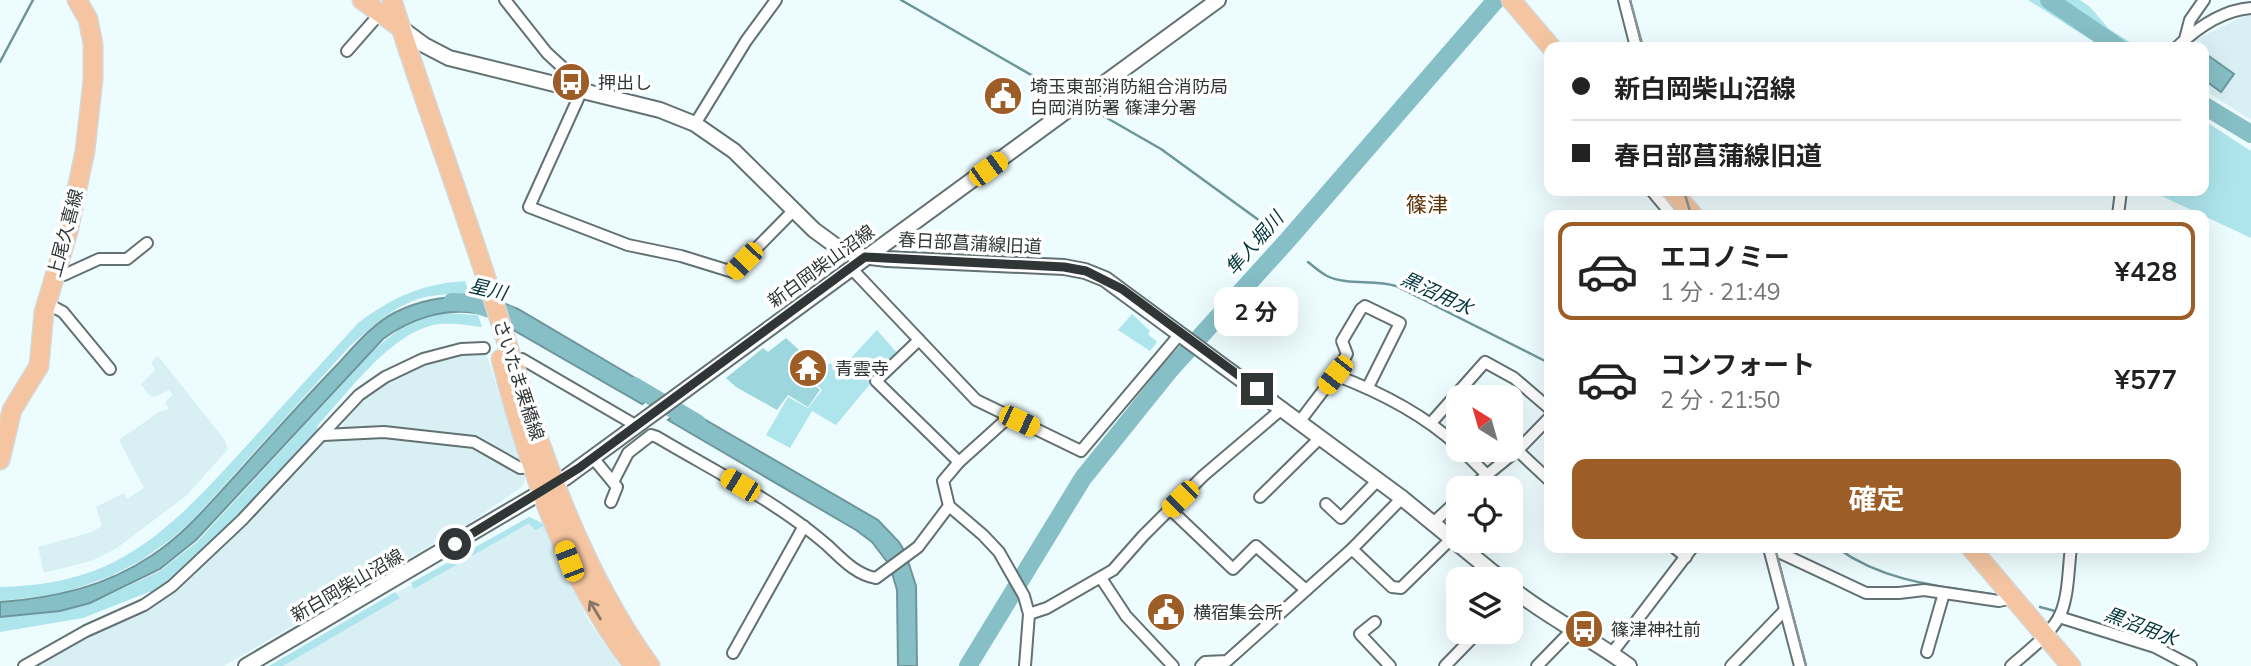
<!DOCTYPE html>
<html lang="ja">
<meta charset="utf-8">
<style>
:root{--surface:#fff;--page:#f2f2f2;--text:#222;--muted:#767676;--line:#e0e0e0;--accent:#9d5d26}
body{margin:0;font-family:Mulish,"Noto Sans JP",sans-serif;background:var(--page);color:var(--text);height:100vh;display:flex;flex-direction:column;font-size:26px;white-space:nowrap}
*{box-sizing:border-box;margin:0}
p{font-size:23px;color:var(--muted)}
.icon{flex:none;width:38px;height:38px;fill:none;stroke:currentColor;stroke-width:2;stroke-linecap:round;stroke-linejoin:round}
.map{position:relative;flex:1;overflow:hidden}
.panel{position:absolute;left:1544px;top:210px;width:665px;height:343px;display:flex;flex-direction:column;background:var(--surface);border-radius:14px;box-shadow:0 7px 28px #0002}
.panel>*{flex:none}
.banner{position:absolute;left:1544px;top:42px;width:665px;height:154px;border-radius:14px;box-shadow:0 7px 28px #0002;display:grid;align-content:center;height:154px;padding:0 28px;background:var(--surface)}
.needle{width:46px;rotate:323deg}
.buttons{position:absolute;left:1446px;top:385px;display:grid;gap:14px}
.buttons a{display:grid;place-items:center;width:77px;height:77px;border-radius:14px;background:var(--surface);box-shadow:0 7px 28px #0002;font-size:35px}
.end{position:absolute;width:32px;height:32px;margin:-16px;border:9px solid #303536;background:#fff;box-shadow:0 0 0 4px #fff}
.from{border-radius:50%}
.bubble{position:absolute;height:49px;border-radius:14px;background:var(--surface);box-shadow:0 7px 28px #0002;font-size:23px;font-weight:700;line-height:49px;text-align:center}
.car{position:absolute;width:21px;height:42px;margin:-21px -10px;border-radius:9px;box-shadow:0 0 5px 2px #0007;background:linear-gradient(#f5c518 24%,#345 0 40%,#f5c518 0 76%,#345 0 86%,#f5c518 0)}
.banner b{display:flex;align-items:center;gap:24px;height:66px;font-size:26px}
.banner b+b{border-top:2px solid var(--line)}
.banner i{width:18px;height:18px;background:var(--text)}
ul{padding:12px 0 0;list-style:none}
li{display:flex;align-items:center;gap:21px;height:98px;margin:0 14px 10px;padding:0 14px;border:4px solid transparent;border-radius:14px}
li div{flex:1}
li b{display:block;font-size:26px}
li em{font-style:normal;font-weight:700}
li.on{border-color:var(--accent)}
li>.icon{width:63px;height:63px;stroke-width:1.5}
.primary-button{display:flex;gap:14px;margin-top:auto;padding:14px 28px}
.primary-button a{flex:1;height:80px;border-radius:14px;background:var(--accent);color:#fff;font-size:28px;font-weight:700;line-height:80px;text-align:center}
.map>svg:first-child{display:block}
.built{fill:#d8eff3}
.green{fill:#aee5ed}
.forest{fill:#9dd6dd}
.water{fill:#87bfc7;stroke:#6d969c;stroke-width:2}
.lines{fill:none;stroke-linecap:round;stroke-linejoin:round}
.stream{stroke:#6d969c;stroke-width:2.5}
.river{stroke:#87bfc7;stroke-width:18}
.minor-casing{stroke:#637172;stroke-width:14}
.tertiary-casing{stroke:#637172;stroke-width:18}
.primary-casing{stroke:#d6d7d7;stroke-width:21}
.minor{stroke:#fff;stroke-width:10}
.tertiary{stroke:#fff;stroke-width:14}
.primary{stroke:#f4c5a0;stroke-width:18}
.rail{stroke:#899395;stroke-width:2.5}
.oneway{stroke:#887666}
.route{stroke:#303536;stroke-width:9}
.labels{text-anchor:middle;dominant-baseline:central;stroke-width:7;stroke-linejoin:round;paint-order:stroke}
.poi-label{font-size:18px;fill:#303536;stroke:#fff;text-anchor:start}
.street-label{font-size:18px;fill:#303536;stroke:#fff}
.water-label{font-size:19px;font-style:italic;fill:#00363c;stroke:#fff}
.quarter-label{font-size:21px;fill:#5d3209;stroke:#fff}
</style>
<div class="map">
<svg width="2251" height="666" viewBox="0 0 2251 666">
<rect width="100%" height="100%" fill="#edfcfe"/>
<g class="built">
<polygon points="2251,15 2251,120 2203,89 2203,47 2187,47 2197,39 2242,17"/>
<polygon points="479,352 486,353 521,461 525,479 523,486 474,520 224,666 34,666 83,638 161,599 193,575 320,444 342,428 349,411 365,395 401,371 449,355"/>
<polygon points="158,356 224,439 228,449 187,495 117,548 91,561 44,573 38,547 92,532 102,526 96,507 124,493 127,499 144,488 119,440 159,412 169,409 165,402 173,395 169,390 154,397 148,394 141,384 155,370 151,362"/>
<polygon points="529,517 542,523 587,618 620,666 269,666"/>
</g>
<g class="green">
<polygon points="2028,0 2080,0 2090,7 2109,29 2138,47 2102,47"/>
<polygon points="2203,120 2251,151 2251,238 2151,191 2203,191"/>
<path d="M465,281L470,294C457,294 444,294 431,296C398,301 373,326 349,347L191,522L170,540L140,561L111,576L60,594L0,601V587C40,586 78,580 114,562C169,534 209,486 250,442C286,402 322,363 358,323C393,297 421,284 465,281Z"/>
<path d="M446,313L478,315L482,327C465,325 449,322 433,325C389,335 347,394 318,425L316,434C264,488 216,548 155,592H149L83,618L0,632V616L61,610L105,597L160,571L197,542L376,348C401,327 413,319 446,313Z"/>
<polygon points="1132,314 1150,331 1148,334 1157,342 1150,351 1118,330"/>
<polygon points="877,330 899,355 875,378 836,425 812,411 790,448 766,435 788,397 808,408 822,390 812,381 830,363 839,371"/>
<polygon points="529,517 542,523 544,526 535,530 529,523 414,589 411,583"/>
<polygon points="395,592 400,598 283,666 269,666"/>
</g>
<polygon class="forest" points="786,338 799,350 788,362 820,390 808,407 788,395 777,410 736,387 726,378 763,348 768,352"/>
<g class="water">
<polygon points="2206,54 2234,74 2221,92 2203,79 2203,57"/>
<path d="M470,296L476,313C443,308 410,319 383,339L196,540L160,569L90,603L60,611L0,617V602C54,598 105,587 151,556C184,535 208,505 235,476C268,439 301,402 335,367C352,349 371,325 394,313C419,300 442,297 470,296Z"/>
<polygon points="503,303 518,309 659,392 642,404 510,328"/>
<polygon points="685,408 878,520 899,542 905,552 888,563 872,542 856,530 668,420"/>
<polygon points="908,561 916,586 917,666 898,666 897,590 892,573"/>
</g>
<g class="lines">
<g class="stream">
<polyline points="901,0 1066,95"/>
<polyline points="0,62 33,0"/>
<polyline points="1093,110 1161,149 1260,221"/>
<path d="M1308,262C1314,267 1321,273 1327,276C1348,286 1374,279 1396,286L1549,363"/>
<path d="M1837,548C1883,581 1936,586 1991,594"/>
<polyline points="2040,607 2055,611"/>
<polyline points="2071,615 2151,640"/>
<polyline points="2160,644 2189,659"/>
</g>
<g class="river">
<polyline points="2049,0 2118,47"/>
<polyline points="2203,105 2251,134"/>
<polyline points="452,302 471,303 509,315"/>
<polyline points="634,386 697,423"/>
<polyline points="968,666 1083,478 1169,371 1286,242 1496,0"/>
</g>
<g class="minor-casing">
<g id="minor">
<polyline points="505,0 547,53 572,76 582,90 529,207 628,245 681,256 733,272 794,210"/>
<polyline points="1624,0 1636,47"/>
<polyline points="2185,39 2190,20 2204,0"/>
<path d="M2177,47C2196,29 2223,10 2251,8"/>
<polyline points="347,51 376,18 378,11"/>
<polyline points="695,124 746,41 776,0"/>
<polyline points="1652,191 1672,215"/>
<polyline points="2118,215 2121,191"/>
<polyline points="851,268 976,400 1081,451 1180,334"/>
<polyline points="54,274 64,275 99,259 127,259 147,243"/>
<polyline points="46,303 63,312 110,369"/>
<polyline points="919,340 876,381 959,462"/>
<polyline points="522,359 637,426"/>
<path d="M1335,375C1380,392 1423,414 1458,446"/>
<polyline points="1009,417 959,462 943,481 949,506 983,535 999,552 1024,596 1029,614 1025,666"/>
<polyline points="1300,421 1335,375 1347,354 1342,341 1361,309 1365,306 1400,323 1368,387"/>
<polyline points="1431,423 1485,362 1514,378 1549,408"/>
<polyline points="323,435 384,432 474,442 520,468 534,467"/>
<polyline points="1462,450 1487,475"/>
<polyline points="1517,450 1549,480"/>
<polyline points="593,458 617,487 611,502"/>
<path d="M613,482L628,453L651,435L657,437C714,471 776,501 827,545C841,558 856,575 876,578L918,547L949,506"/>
<polyline points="1471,488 1520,448 1549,418"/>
<polyline points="1260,497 1321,437"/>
<polyline points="1326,504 1341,518 1378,480"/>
<polyline points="1170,509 1233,569 1256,546 1306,590"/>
<polyline points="1433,523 1458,500"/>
<polyline points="1675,548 1686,557"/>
<polyline points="1769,548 1800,666"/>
<polyline points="1770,548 1866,593 1899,593 1924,590 1999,601 2013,598"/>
<polyline points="1352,549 1392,587 1401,588 1452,538"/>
<polyline points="1101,578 1126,616 1173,666"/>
<polyline points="1029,614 1047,608 1113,570 1143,536 1203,476 1283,408"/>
<polyline points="2059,617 2155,647 2191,666"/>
<polyline points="1375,622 1360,634 1390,666"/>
<polyline points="1927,652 1944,593"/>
<polyline points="733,653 804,526"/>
<polyline points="1612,653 1692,548"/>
<polyline points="24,666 86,631 144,605 172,586 242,520 359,395 385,377 423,359 461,349 484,348"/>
<polyline points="1201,666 1205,662 1227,661 1352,549 1402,498"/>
<polyline points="1445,666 1478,632"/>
<polyline points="1537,666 1574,628"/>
<polyline points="1731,666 1785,610"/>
<path d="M2011,666C2027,652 2047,637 2058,619C2069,600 2068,569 2071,548"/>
</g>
</g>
<g class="tertiary-casing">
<g id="tertiary">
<polyline points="401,28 424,45 449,58 660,110 695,124 734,151 814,230 840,249 853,255 887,259 1064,267 1085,271 1105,279 1402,498 1501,579"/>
<path d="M1510,587C1547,617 1591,638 1629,666"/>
<polyline points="246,666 565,478 1218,0"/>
</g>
</g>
<g class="primary-casing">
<g id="primary">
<polyline points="362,0 401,28"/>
<path d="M392,0C422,96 458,191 489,287C532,419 568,552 650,666"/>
<polyline points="1511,0 1551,47"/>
<polyline points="1672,191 1693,215"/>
<path d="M501,359C529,467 565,577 634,666"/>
<polyline points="0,460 12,410 39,366 44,312 68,232 85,151 93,80 93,44 88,19 77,0"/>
<polyline points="1971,548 2071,666"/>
</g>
</g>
<use href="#minor" class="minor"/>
<use href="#tertiary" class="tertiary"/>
<use href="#primary" class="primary"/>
<g class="rail">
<polyline points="1630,0 1643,47"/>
<polyline points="1684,191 1691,215"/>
<polyline points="1775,548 1806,666"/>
</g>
</g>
<defs><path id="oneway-shaft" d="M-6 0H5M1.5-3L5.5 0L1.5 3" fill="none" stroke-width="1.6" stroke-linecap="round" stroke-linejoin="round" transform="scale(1.75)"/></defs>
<use class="oneway" href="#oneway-shaft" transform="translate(595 610) rotate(-121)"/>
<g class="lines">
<polyline class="route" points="455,544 579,468 865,257 1064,267 1086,271 1122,289 1257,389"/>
</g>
<defs>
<g id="bus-disc" transform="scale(2.0125)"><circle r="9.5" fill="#9d5d26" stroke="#fff"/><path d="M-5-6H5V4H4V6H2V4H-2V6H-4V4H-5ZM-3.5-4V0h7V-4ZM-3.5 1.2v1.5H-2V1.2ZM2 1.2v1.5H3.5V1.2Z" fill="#fff"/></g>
<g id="civic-disc" transform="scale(2.0125)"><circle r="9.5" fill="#9d5d26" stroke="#fff"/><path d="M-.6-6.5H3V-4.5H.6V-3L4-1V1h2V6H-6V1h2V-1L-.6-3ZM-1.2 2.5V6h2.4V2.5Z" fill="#fff"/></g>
<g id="temple-disc" transform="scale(2.0125)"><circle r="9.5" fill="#9d5d26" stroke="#fff"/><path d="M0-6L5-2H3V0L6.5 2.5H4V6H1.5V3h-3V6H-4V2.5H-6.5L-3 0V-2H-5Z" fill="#fff"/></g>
</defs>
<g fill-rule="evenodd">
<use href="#bus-disc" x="571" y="82"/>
<use href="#civic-disc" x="1003" y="96"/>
<use href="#temple-disc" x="808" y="368"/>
<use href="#civic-disc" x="1166" y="612"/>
<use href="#bus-disc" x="1584" y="629"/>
</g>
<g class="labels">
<g class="poi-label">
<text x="598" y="82">押出し</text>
<text x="1030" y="86">埼玉東部消防組合消防局<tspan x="1030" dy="21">白岡消防署 篠津分署</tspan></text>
<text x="835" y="368">青雲寺</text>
<text x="1193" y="612">横宿集会所</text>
<text x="1611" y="629">篠津神社前</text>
</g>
<g class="street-label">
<text transform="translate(65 233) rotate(-75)">上尾久喜線</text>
<text transform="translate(970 243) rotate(3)">春日部菖蒲線旧道</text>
<text transform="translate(821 266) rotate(-36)">新白岡柴山沼線</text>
<text transform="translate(519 380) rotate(72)">さいたま栗橋線</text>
<text transform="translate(347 585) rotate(-30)">新白岡柴山沼線</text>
</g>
<g class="water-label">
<text transform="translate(1254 243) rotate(-49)">隼人堀川</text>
<text transform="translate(488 289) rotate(13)">星川</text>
<text transform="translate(1437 293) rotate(25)">黒沼用水</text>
<text transform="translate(2141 626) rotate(21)">黒沼用水</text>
</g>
<g class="quarter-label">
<text x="1427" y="204">篠津</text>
</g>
</g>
</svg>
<div class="buttons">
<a><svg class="needle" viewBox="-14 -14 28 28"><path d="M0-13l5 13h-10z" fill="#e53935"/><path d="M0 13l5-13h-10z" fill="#767676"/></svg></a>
<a><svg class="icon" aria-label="locate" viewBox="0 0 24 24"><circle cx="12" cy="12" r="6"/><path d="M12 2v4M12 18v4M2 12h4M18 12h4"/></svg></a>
<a><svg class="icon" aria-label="layers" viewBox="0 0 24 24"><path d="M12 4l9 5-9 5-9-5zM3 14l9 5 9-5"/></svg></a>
</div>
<i class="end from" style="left:455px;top:544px"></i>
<i class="end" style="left:1257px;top:389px"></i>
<div class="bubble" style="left:1214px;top:287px;width:84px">2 分</div>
<i class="car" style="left:988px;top:169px;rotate:54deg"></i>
<i class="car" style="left:744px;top:261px;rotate:224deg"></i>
<i class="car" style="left:1335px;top:375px;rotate:218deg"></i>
<i class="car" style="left:1019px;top:421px;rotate:115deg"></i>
<i class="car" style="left:740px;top:485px;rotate:301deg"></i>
<i class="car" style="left:1180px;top:499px;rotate:225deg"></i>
<i class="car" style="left:569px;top:561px;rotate:339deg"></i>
<div class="banner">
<b><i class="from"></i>新白岡柴山沼線</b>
<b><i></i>春日部菖蒲線旧道</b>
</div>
<section class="panel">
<ul>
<li class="on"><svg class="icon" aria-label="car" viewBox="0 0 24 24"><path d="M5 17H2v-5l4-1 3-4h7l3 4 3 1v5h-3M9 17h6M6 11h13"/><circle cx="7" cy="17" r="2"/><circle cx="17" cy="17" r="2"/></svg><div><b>エコノミー</b><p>1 分 · 21:49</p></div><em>¥428</em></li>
<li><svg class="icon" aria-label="car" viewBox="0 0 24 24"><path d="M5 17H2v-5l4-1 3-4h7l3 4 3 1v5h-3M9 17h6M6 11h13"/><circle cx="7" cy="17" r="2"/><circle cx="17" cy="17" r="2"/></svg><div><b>コンフォート</b><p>2 分 · 21:50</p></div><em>¥577</em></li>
</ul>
<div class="primary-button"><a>確定</a></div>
</section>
</div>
